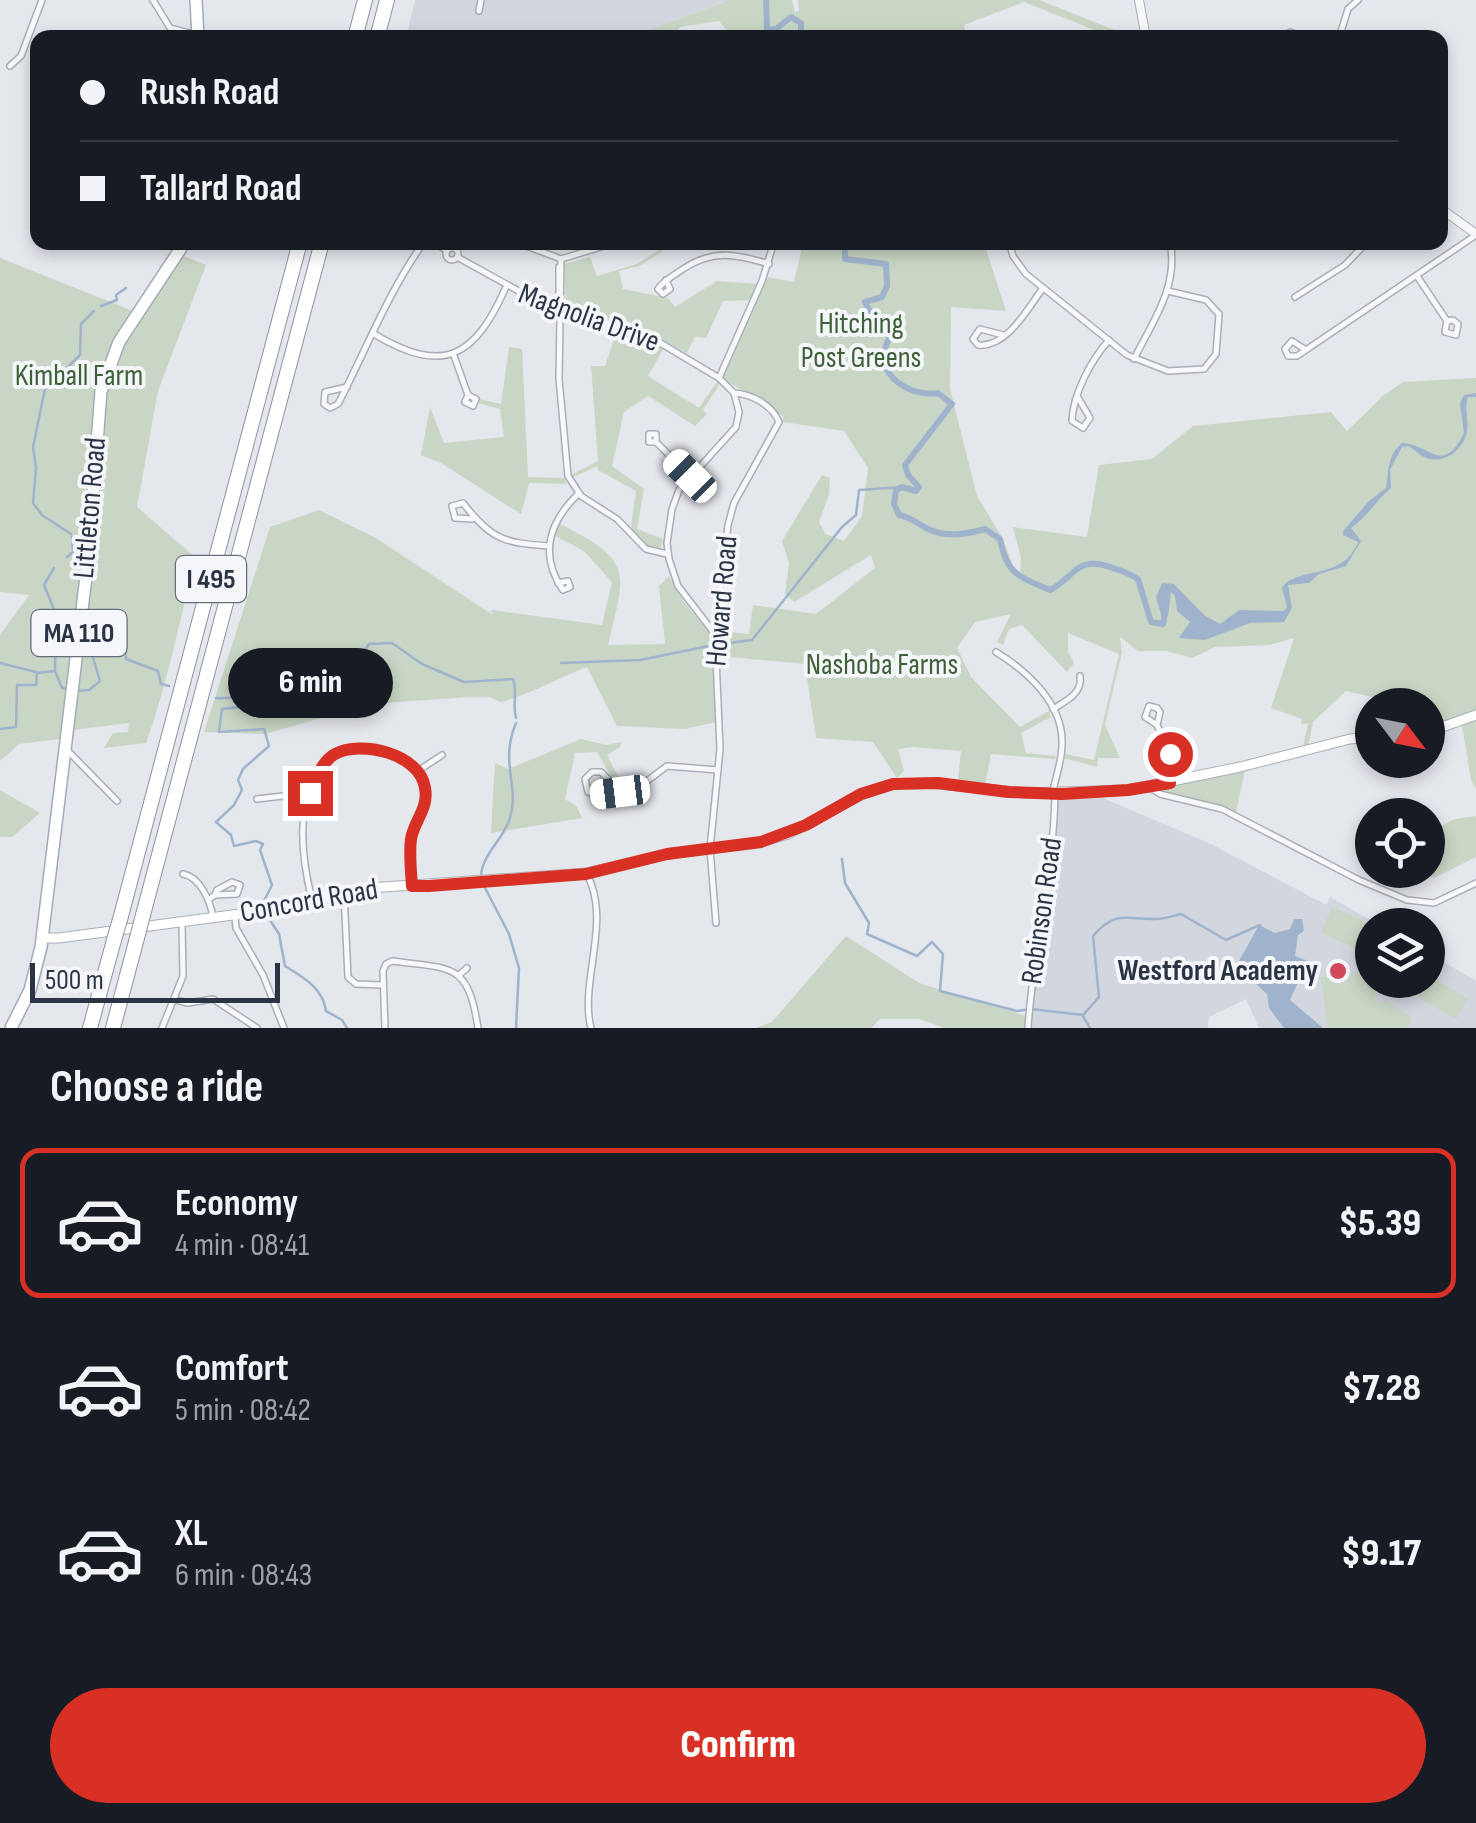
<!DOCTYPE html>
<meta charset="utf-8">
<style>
:root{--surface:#171b24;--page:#20242c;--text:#f1f3f6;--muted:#9ea1a6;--line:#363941;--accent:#d93025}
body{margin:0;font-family:"Sofia Sans Condensed",sans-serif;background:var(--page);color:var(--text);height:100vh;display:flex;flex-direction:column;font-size:38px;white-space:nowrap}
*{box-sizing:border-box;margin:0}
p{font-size:32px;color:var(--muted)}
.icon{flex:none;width:55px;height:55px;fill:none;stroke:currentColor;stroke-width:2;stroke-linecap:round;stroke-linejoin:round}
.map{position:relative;height:1028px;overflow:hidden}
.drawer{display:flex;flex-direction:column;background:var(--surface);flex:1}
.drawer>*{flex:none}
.guide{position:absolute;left:30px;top:30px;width:1418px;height:220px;border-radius:20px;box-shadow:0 5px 15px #0003;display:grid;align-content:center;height:220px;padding:0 50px;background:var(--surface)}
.needle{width:65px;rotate:122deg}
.controls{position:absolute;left:1355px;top:688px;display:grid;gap:20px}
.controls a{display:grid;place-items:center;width:90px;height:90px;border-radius:50%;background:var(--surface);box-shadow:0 5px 15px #0003;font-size:50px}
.scale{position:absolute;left:30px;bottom:25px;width:250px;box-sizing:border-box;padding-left:10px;border:5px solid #2b3445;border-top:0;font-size:28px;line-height:35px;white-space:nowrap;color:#2b3445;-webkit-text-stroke:8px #f4f6f9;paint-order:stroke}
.end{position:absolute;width:45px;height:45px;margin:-22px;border:12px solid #d93025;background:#fff;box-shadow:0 0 0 5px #fff}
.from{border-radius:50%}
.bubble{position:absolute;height:70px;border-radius:35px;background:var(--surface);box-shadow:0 5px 15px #0003;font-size:32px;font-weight:800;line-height:70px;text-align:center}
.car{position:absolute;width:30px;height:60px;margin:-30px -15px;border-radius:12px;box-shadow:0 0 8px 2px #0007;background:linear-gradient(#fff 24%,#345 0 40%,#fff 0 76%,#345 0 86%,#fff 0)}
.guide b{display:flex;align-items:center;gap:35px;height:95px;font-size:38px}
.guide b+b{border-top:2px solid var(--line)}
.guide i{width:25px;height:25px;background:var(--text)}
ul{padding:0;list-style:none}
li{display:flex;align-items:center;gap:30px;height:150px;margin:0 20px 15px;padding:0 30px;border:5px solid transparent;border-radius:20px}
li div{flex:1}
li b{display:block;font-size:38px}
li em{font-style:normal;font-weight:800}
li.active{border-color:var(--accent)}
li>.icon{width:90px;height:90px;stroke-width:1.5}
h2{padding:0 50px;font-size:45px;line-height:120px}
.button{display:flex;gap:20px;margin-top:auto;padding:20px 50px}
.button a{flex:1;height:115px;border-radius:60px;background:var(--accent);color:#fff;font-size:40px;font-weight:800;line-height:115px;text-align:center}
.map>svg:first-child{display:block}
.built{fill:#d2d6de}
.green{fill:#c9d6c5}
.water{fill:#9fb4cc}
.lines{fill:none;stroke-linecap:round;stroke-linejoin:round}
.stream{stroke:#9fb4cc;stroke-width:2.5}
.river{stroke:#9fb4cc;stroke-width:6}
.minor-casing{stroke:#a9aeb7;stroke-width:8}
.tertiary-casing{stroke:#a9aeb7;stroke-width:10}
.secondary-casing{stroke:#a9aeb7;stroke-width:11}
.primary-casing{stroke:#a3abb8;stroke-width:14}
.motorway-casing{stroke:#8b94a3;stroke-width:16}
.minor{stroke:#f7f8fa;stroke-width:5}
.tertiary{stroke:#f7f8fa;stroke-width:8}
.secondary{stroke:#fff;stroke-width:9}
.primary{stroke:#fff;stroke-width:11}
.motorway{stroke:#fff;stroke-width:14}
.motorway-bridge-casing{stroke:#8b94a3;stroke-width:16;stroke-linecap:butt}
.motorway-bridge{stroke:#fff;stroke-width:14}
.route{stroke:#d93025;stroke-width:12}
.poi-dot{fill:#d1495b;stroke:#f4f6f9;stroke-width:4}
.labels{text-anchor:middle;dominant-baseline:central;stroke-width:8;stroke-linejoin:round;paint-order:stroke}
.shield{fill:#f4f6f9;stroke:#676e7b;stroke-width:2.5}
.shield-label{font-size:28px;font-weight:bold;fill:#2b3445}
.street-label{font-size:30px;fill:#2b3445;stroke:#f4f6f9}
.park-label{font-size:30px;fill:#3f6138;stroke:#f4f6f9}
.poi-label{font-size:30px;font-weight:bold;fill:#2b3445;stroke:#f4f6f9;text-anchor:end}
</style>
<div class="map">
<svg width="1476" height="1028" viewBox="0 0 1476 1028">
<rect width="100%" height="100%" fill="#e4e7ec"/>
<g class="built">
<polygon points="415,0 730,0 630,37 406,38"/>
<polygon points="1098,796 1211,844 1326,905 1330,897 1379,925 1372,925 1372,980 1428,980 1428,953 1476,981 1476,1028 1259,1028 1246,999 1209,1017 1208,1028 1032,1028 1035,975 1050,893 1059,800 1063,797"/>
</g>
<g class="green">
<polygon points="730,0 792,0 795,12 799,11 798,0 1039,0 1132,37 1112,37 1024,2 964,25 966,37 732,37 719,21 680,27 675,37 630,37"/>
<polygon points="671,243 675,243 639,266 619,271 623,289 668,298 675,307 717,281 757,284 749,300 723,301 706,338 695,337 687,353 654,335 566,305 564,264 590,257 597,276 637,264"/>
<polygon points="803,243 984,243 1006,311 951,307 950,389 977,496 1003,539 1016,573 1020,575 1021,558 1013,527 1087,537 1099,465 1152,459 1193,426 1331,412 1347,431 1384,395 1403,382 1476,378 1476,789 1471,780 1461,719 1438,726 1427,696 1372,697 1346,691 1313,722 1308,746 1303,747 1308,723 1301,724 1302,719 1271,708 1294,638 1269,645 1215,647 1192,658 1167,651 1138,651 1120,637 1122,652 1105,725 1120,758 1098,758 1097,767 1064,758 1065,754 1094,760 1119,654 1068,633 1068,652 1074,663 1067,672 1022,625 1009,629 1003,645 997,642 1011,614 975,622 957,648 971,677 1020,727 1049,711 1051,717 1021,733 1026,753 1056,756 1055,759 991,754 985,786 958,782 961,751 912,747 898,749 904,771 897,778 873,742 816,738 805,664 718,656 719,631 749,634 753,605 816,614 875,568 871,555 794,602 785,594 789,563 782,541 822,475 830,478 829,495 819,522 825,534 844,541 862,516 868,468 844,431 783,422 783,416 725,380 724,376 768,277 794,282"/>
<path d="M184,256L206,265L158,391L137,507L196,558C179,620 168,683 146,743L104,748L113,733L128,732L129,723L73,730L59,739L19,744L0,761V635L29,595L0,592V258L143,315Z"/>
<polygon points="617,331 664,348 648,376 699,408 717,382 720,383 703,410 707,414 695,426 648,396 624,412 612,466 644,489 637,529 663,539 662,546 658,549 647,546 631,527 636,491 598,470 597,466 572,478 571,475 598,461 591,366 605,366"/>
<polygon points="509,347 522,349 528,477 564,478 567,484 529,483 521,514 441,463 421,455 430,407 444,443 504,437 500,409 479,403 479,399 501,404"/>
<path d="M319,510L376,538L493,615L491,610L602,625L612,582L584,551L554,535L558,523C634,561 626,569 608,645L665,644L659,586L669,576L683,601L712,636L716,722L685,729L617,726L587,667C557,678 532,694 501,702L489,697H469L370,704L265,734L204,732L270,527Z"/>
<polygon points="581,739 607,745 621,742 620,747 607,755 622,784 615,784 597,752 575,753 565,799 577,807 582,818 491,833 495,763 508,769"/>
<polygon points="1245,770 1236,812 1162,793 1161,788"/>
<polygon points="0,790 40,813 12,837 0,837"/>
<polygon points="1476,816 1476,857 1434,878 1406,871 1428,870 1428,832 1455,819"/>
<polygon points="1332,907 1373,925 1365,952 1321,933"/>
<polygon points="846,936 919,983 1029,1017 1028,1028 945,1028 919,1019 880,1019 871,1028 756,1028 772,1022"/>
<polygon points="1370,970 1375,983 1375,1000 1381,1005 1385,1000 1412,1018 1407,1028 1328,1028 1321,977"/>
<polygon points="1428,975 1468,999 1456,1019 1409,992 1416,980 1428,980"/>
</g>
<g class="water">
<path d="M1476,393V397H1468C1464,409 1469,419 1467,431C1464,451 1441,467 1422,456C1417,453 1413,448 1408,446L1402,447L1390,470L1391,488C1376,501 1367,517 1351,528L1361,541L1346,566L1319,574L1309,583L1288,585L1292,608L1284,622L1250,623L1205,640L1179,638L1190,622L1177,611L1175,596L1171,592L1168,616L1162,618L1156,597L1162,583L1174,584L1204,615L1220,624L1239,610L1284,611L1287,607L1282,588C1297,565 1342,582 1358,542L1343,535V531L1369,501L1386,488C1389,471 1387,455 1402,443C1429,443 1442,477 1464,433L1460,403L1464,395Z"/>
<polygon points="1294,919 1302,919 1304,931 1298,935 1295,956 1308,961 1290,1000 1323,1028 1284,1028 1269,1008 1267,994 1245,974 1239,961 1259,925 1275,933 1290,929"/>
</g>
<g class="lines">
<g class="stream">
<polyline points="101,306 117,300 116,295 126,288"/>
<polyline points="71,534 42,515 33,503 36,468 33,447 45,389 80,355 81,324 94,311"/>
<polyline points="67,557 73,552 72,537"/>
<polyline points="54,568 44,585 56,614 55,671"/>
<polyline points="720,644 752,640 842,527 856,515 859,490 902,487"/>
<polyline points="0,663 36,672"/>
<polyline points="561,663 640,660 709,646"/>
<polyline points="75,691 89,690 100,681 89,644 125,645 126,659 158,671 161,684 169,686"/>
<path d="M216,698C228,699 245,695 256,699C289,708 333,707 365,690L357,663L369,644L392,643L422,664L464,682L513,679C518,692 512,704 516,718"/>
<polyline points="256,700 255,705 222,709 219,732 264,729 269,746 243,769 238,780 242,790 234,805 216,822 231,835 234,846 256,841 263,844 260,850 272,885 262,905"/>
<polyline points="0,729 16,727 17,685 36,685 37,673 55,671 62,688 67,689"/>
<path d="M842,859L845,883L869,923L867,934L917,956L932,942L943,954L940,991L1017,1011L1031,1009L1083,1015L1099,997L1093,936C1116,909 1127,920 1156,919C1164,919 1173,916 1181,914L1226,940L1260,925"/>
<path d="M481,875C483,853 504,839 510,818C520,785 499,763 516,723"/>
<polyline points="483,884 509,934 519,968 516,1028"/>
<path d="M266,914L279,934L285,966C303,977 323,988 326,1011L342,1020L347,1028"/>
<polyline points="1083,1016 1090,1028"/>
</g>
<g class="river">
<polyline points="766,0 767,30 776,29 791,17 801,23 801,38"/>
<path d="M856,242L845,249V259L886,264L887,286L882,297L865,302L869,310L893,330C890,337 885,345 884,353C882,381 915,397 938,393L952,404L905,465L908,475L919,487L916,491L902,487L896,490L894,504L899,515C911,517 918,524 928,529C946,538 967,534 985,529L1000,539C1007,575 1018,576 1050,590C1074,578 1075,557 1107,566C1119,570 1128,572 1138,579L1151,622L1163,624L1166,609"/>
<polyline points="865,242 872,242"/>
</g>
<g class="minor-casing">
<g id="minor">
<polyline points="153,0 170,28 197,35"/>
<polyline points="479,11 481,0"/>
<polyline points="1278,38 1290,32 1305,38"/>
<polyline points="1339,38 1348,9 1358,0"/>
<polyline points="10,66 21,56 42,0"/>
<polyline points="434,242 447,251"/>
<polyline points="516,242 561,259 617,242"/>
<polyline points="1009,242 1013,256 1026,274 1127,355 1168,371 1204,369 1216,354 1219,314 1206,300 1168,291"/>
<circle cx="452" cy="254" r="6"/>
<polyline points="457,257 535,300 652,338 719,378 734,393 739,412 736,427 679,490 672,509 667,543 669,559 678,586 715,634"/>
<polyline points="561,259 559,379 568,476 581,496 617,519 646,549 667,554"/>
<polyline points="1417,276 1447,321 1445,332 1456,335 1458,324 1453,320 1447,321"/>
<path d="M666,280L670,289L663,294L658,289C664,280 674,275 683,269C713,249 736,254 769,264"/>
<polyline points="559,296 559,267"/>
<polyline points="1295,297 1345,265 1367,242"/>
<path d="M374,334C444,376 475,357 506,287"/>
<path d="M1003,335L980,329L973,339L978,345C1007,348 1028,308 1043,288"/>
<polyline points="1306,350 1292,341 1285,349 1288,356 1297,356 1476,235"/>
<polyline points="453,353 468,395 476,399 473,406 465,402 468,395"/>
<path d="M1134,359C1153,321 1179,286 1170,242"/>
<polyline points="719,378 762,281 774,242"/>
<path d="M347,387L325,392L324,404L330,408L338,404C366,350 388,292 424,242"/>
<path d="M1077,396L1090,418L1083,428L1072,421C1073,394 1091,360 1109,340"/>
<polyline points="656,442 649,442 649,434 656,434 656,442 690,476"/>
<path d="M472,519L455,518L452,506L463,503C491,539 503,543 549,546"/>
<path d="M558,583L568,581L570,587L563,590C538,554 550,521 579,493"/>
<path d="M996,652C1027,671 1064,704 1062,745C1062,760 1056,776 1053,791"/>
<path d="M1053,709C1066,701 1083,693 1080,676"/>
<polyline points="1157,725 1145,717 1149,706 1157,708 1160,712 1157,725 1170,754 1170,783"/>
<polyline points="66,749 117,801"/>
<polyline points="418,771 442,755"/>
<polyline points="1149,787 1160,794 1222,809 1359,880 1407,900 1434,903 1476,883"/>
<path d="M620,792L601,772H592L585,779L588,792C600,798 621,793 635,790L667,766L718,770"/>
<polyline points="257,799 309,793"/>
<path d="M586,873C613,918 579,982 591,1028"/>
<path d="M183,874C200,877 210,900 213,917"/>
<polyline points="344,893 348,977 356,984 382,985"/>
<polyline points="208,900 215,895 237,894 240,885 232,882 217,890 215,895"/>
<path d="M312,900C301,856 293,796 328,759C350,737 420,752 425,788C429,808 414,821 411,839C409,854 411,871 412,886"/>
<polyline points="235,917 236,928 263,975 284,1028"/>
<path d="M716,923L710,849L720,749L715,634L728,525L734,503L779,422C772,405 752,394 734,393"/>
<polyline points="459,975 467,968"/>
<polyline points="176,1000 188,1003 213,999 257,1028"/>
<polyline points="162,1028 183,976 182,923"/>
<path d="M385,1028L383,971L386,964L392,961C452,969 468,962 478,1028"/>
<path d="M1028,1028C1033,949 1054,872 1055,793"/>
</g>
</g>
<g class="tertiary-casing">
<g id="tertiary">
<polyline points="1139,0 1146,38"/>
<polyline points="1440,208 1476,234"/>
</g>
</g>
<g class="secondary-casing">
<g id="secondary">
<polyline points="1428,732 1476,715"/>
<polyline points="42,938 59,938 270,910 369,888 586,873 667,854 761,842 788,834 861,795 893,784 929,783 1026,793 1128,790 1240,767 1350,739 1372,737"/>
</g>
</g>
<g class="primary-casing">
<g id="primary">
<polyline points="196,0 198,38"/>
<polyline points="11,1028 30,990 41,947 88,560 101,391 119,342 185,242"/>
</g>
</g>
<g class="motorway-casing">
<g id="motorway">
<polyline points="355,38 365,0"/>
<polyline points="377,38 387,0"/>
<polyline points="143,915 322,242"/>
<polyline points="121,916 300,242"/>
<polyline points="90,1028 114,940"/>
<polyline points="113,1028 137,938"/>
</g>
</g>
<use href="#minor" class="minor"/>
<use href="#tertiary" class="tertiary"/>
<use href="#secondary" class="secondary"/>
<use href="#primary" class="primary"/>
<use href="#motorway" class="motorway"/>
<g class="motorway-bridge-casing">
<g id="motorway-bridge">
<polyline points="137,938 143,915"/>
<polyline points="114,940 121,916"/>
</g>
</g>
<use href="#motorway-bridge" class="motorway-bridge"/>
</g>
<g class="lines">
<path class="route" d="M310,793C315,780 322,761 335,754C360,740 420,753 425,788C429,808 414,821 411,839C409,854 411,871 412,886H429L586,874L667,854L761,842L806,825L861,794L893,784L938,783L1008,792L1062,794L1128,790L1170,783V754"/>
</g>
<circle class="poi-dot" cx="1338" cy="971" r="10"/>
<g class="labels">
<g class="shield">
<rect x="176" y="556" width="70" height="46" rx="8"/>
<rect x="31.5" y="610" width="95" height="46" rx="8"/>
</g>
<g class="shield-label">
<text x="211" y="579">I 495</text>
<text x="79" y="633">MA 110</text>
</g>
<g class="street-label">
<text transform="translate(589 318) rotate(20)">Magnolia Drive</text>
<text transform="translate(90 508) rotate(-85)">Littleton Road</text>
<text transform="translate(722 601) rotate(-85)">Howard Road</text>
<text transform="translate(309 901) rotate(-10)">Concord Road</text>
<text transform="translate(1042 911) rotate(-82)">Robinson Road</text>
</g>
<g class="park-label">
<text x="861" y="324">Hitching<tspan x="861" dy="34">Post Greens</tspan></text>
<text x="79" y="376">Kimball Farm</text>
<text x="882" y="665">Nashoba Farms</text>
</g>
<g class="poi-label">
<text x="1318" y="971">Westford Academy</text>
</g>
</g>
</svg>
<div class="controls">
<a><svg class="needle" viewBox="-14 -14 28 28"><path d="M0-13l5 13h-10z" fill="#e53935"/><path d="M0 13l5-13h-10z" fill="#9ea1a6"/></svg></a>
<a><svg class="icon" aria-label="locate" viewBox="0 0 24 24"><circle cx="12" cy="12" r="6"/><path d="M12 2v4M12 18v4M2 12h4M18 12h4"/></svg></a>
<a><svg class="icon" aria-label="layers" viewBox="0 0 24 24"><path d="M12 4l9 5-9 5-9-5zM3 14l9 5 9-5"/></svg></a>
</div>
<div class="scale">500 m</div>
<i class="end from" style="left:1170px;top:754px"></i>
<i class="end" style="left:310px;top:793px"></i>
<div class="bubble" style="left:228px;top:648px;width:165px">6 min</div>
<i class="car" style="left:690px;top:476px;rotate:315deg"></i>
<i class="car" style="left:620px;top:792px;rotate:263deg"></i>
<div class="guide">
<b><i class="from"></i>Rush Road</b>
<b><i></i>Tallard Road</b>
</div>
</div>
<section class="drawer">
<h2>Choose a ride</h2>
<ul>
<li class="active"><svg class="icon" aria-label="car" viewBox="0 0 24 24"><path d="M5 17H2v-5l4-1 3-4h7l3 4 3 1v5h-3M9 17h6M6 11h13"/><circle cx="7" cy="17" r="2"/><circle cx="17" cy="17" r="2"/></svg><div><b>Economy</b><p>4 min · 08:41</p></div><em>$5.39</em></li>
<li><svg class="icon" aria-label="car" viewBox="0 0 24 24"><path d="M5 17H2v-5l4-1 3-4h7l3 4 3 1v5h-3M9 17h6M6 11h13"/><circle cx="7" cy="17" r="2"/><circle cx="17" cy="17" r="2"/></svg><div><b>Comfort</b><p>5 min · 08:42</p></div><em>$7.28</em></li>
<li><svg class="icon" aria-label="car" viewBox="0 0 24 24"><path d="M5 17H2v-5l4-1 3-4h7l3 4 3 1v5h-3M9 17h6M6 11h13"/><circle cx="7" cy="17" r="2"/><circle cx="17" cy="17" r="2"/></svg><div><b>XL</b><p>6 min · 08:43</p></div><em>$9.17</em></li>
</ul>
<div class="button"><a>Confirm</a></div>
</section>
